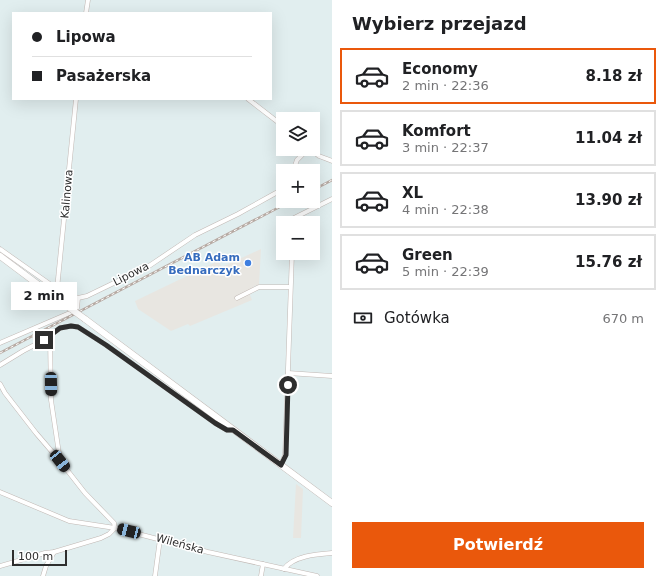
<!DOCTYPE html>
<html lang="pl">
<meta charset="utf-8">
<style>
:root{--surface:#fff;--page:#f6f6f6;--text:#202124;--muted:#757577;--line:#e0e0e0;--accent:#ea580c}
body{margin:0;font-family:"DejaVu Sans",sans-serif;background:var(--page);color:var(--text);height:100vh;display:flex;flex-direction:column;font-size:15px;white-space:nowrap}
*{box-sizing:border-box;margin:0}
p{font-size:13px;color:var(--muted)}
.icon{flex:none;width:22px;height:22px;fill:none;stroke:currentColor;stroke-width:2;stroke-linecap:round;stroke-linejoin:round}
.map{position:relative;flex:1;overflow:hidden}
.sheet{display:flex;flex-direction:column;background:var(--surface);width:332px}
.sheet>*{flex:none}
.guide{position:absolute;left:12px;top:12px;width:260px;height:88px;border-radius:0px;box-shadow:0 4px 16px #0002;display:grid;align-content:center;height:88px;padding:0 20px;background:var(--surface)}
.tools{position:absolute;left:276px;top:112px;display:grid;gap:8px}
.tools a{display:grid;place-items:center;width:44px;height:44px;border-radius:0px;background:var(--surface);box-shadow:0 4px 16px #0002;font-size:20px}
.scale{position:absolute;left:12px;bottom:10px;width:55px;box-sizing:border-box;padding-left:4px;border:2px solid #2e2e2e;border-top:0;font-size:11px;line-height:14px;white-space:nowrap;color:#2e2e2e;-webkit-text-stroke:3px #fff;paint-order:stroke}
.end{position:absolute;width:18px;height:18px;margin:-9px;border:5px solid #2e2e2e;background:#fff;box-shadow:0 0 0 2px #fff}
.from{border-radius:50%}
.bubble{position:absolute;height:28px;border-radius:0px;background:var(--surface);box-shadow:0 4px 16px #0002;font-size:13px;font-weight:700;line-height:28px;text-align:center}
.car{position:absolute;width:12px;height:24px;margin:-12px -6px;border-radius:5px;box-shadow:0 0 3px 1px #0007;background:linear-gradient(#222 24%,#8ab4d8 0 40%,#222 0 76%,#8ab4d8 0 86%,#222 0)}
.guide b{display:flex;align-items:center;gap:14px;height:38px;font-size:15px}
.guide b+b{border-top:1px solid var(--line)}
.guide i{width:10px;height:10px;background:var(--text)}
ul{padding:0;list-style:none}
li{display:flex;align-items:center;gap:12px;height:56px;margin:0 8px 6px;padding:0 12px;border:2px solid var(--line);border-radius:0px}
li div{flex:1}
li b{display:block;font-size:15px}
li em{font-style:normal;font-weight:700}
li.active{border-color:var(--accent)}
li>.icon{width:36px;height:36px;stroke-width:1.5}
h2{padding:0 20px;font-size:18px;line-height:48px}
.pay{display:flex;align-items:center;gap:10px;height:44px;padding:0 20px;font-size:15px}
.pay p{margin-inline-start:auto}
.primary-button{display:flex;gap:8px;margin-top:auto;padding:8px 20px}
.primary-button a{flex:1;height:46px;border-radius:0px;background:var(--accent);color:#fff;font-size:16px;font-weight:700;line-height:46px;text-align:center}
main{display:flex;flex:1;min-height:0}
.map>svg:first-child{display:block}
.industrial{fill:#e8e6e1}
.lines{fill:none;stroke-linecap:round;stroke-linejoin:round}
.street-casing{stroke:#c1b8b4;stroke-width:5}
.secondary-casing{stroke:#c1b8b4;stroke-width:7}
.street{stroke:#fff;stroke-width:4}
.secondary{stroke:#fff;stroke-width:6}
.rail-casing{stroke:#b7aaa3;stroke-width:2.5}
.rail{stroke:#fff;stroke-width:1;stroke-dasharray:3;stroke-linecap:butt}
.secondary-bridge-casing{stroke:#c1b8b4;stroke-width:7;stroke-linecap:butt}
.secondary-bridge{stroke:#fff;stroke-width:6}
.route{stroke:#2e2e2e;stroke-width:5}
.shop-dot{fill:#3f7fe0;stroke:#fff;stroke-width:1.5}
.labels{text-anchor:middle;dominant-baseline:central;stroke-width:3;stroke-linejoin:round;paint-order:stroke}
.street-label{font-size:11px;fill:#2e2e2e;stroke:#fff}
.shop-label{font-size:11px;font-weight:bold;fill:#366cbe;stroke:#fff;text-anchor:end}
</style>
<main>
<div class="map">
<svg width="332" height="576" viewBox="0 0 332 576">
<rect width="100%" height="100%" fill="#e1eeef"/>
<g class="industrial">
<polygon points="261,249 259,285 254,286 250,295 252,300 190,326 188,324 171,331 138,309 135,301 218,261 222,267"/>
<polygon points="296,484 303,489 301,538 293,538"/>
</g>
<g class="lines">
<g class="street-casing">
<g id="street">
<polyline points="86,13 88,0"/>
<polyline points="248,99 283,126"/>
<polyline points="310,149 319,156 332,161"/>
<polyline points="293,171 297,160 308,149"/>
<polyline points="292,223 294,218 332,199"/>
<polyline points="0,249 61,292 78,298 87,296 149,266 195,235 238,214 283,189"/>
<polyline points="57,289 76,99"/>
<polyline points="237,298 259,287 290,287"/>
<polyline points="50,336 51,400 60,460"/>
<polyline points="0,343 72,312 77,308 78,298"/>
<polyline points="0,365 23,351 44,340 60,328 71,326 78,327 106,345 215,423 227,430 233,430"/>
<polyline points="288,373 332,376"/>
<polyline points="0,384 5,393 36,433 60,461 85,493 114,523 115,528"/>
<polyline points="281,465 285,455 292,253"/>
<polyline points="0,492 69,521 115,528 208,552 317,576"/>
<polyline points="0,566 45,553 54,552 101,538 109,534 115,528"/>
<path d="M284,569C293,556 317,554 332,553"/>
<polyline points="43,576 46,566 54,552"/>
<polyline points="155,576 160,539"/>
<polyline points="261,576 263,564"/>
</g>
</g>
<g class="secondary-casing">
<g id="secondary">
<polyline points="0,256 64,304"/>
<polyline points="85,319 332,503"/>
</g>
</g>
<use href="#street" class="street"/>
<use href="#secondary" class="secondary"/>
<g class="rail-casing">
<g id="rail">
<polyline points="313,190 332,180"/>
<polyline points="0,353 291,201"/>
</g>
</g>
<use href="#rail" class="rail"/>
<g class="secondary-bridge-casing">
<polyline id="secondary-bridge" points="64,304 85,319"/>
</g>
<use href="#secondary-bridge" class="secondary-bridge"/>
</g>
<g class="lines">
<polyline class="route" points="44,340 60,328 71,326 78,327 106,345 215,423 227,430 233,430 281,465 286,455 288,385"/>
</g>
<circle class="shop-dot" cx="248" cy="263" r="4"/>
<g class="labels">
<g class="street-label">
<text transform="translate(67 194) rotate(-85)">Kalinowa</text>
<text transform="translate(131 274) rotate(-27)">Lipowa</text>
<text transform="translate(180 544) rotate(15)">Wileńska</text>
</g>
<g class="shop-label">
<text x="240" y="257">AB Adam<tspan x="240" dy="13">Bednarczyk</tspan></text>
</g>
</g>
</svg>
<div class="tools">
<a><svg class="icon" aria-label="layers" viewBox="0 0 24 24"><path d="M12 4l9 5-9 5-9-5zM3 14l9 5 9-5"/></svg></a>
<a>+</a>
<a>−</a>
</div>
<div class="scale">100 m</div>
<i class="end from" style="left:288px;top:385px"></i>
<i class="end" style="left:44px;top:340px"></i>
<div class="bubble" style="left:11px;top:282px;width:66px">2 min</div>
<i class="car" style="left:51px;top:384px;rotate:179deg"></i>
<i class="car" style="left:60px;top:461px;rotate:142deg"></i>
<i class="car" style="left:129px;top:531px;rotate:284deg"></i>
<div class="guide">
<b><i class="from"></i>Lipowa</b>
<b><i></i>Pasażerska</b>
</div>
</div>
<section class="sheet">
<h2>Wybierz przejazd</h2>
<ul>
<li class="active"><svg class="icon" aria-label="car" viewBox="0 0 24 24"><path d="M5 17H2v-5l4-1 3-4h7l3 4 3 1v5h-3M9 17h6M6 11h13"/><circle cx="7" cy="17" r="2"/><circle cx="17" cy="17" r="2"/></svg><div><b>Economy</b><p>2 min · 22:36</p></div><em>8.18 zł</em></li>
<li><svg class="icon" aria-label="car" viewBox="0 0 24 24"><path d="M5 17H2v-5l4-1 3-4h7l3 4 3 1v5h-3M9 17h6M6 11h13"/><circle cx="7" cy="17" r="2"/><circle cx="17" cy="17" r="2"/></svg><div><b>Komfort</b><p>3 min · 22:37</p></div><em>11.04 zł</em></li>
<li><svg class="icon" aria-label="car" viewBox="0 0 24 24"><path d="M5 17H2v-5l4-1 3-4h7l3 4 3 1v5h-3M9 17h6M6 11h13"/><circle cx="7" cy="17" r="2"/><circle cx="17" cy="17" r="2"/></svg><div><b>XL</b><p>4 min · 22:38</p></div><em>13.90 zł</em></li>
<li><svg class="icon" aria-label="car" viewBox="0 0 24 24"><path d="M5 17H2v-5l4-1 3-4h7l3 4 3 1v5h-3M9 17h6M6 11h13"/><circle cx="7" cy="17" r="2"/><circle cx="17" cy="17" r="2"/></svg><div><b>Green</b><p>5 min · 22:39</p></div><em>15.76 zł</em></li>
</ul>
<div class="pay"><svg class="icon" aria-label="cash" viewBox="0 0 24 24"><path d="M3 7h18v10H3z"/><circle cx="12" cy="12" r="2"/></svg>Gotówka<p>670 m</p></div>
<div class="primary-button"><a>Potwierdź</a></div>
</section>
</main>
